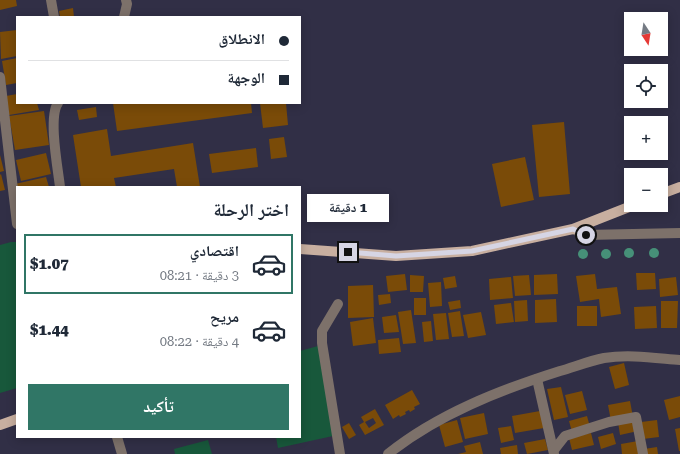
<!DOCTYPE html>
<html lang="ar">
<meta charset="utf-8">
<style>
:root{--surface:#fff;--page:#f6f6f7;--text:#1f2937;--muted:#747a83;--line:#e0e1e3;--accent:#307666}
body{margin:0;font-family:"Roboto Serif","Noto Naskh Arabic",serif;background:var(--page);color:var(--text);direction:rtl;height:100vh;display:flex;flex-direction:column;font-size:15px;white-space:nowrap}
*{box-sizing:border-box;margin:0}
p{font-size:13px;color:var(--muted)}
.icon{flex:none;width:22px;height:22px;fill:none;stroke:currentColor;stroke-width:2;stroke-linecap:round;stroke-linejoin:round}
.map{position:relative;flex:1;overflow:hidden;direction:ltr}
.details{position:absolute;left:16px;top:186px;width:285px;height:252px;display:flex;flex-direction:column;background:var(--surface);border-radius:0px;box-shadow:0 2px 10px #0003;direction:rtl}
.details>*{flex:none}
.top-card{position:absolute;left:16px;top:16px;width:285px;height:88px;border-radius:0px;box-shadow:0 2px 10px #0003;direction:rtl;display:grid;align-content:center;height:88px;padding:0 12px;background:var(--surface)}
.needle{width:26px;rotate:168deg}
.controls{position:absolute;left:624px;top:12px;display:grid;gap:8px}
.controls a{display:grid;place-items:center;width:44px;height:44px;border-radius:0px;background:var(--surface);box-shadow:0 2px 10px #0003;font-size:20px}
.end{position:absolute;width:18px;height:18px;margin:-9px;border:5px solid #d6d5e4;background:#111;box-shadow:0 0 0 2px #111}
.from{border-radius:50%}
.bubble{position:absolute;height:28px;border-radius:0px;background:var(--surface);box-shadow:0 2px 10px #0003;font-size:13px;font-weight:800;line-height:28px;text-align:center;direction:rtl}
.top-card b{display:flex;align-items:center;gap:14px;height:38px;font-size:15px}
.top-card b+b{border-top:1px solid var(--line)}
.top-card i{width:10px;height:10px;background:var(--text)}
ul{padding:0;list-style:none}
li{display:flex;align-items:center;gap:12px;height:60px;margin:0 8px 6px;padding:0 4px;border:2px solid transparent;border-radius:0px}
li div{flex:1}
li b{display:block;font-size:15px}
li em{font-style:normal;font-weight:800}
li.on{border-color:var(--accent)}
li>.icon{width:36px;height:36px;stroke-width:1.5}
h2{padding:0 12px;font-size:18px;line-height:48px}
.action{display:flex;gap:8px;margin-top:auto;padding:8px 12px}
.action a{flex:1;height:46px;border-radius:0px;background:var(--accent);color:#fff;font-size:16px;font-weight:800;line-height:46px;text-align:center}
.map>svg:first-child{display:block}
.green{fill:#18583b}
.building{fill:#7a4b08;fill-rule:evenodd}
.lines{fill:none;stroke-linecap:round;stroke-linejoin:round}
.minor{stroke:#7d716a;stroke-width:10}
.major{stroke:#c8afa0;stroke-width:10}
.tree{fill:#469078}
.route{stroke:#d6d5e4;stroke-width:5}
</style>
<div class="map">
<svg width="680" height="454" viewBox="0 0 680 454">
<rect width="100%" height="100%" fill="#312f46"/>
<g class="green">
<polygon points="11,242 17,242 17,388 0,393 0,245"/>
<polygon points="318,346 333,436 278,448 276,437 300,437 300,351"/>
<polygon points="208,440 212,454 175,454 174,449"/>
</g>
<g class="building">
<polygon points="0,0 16,0 17,6 0,10"/>
<polygon points="73,8 74,17 60,17 59,11"/>
<polygon points="17,30 17,56 1,59 0,32"/>
<polygon points="17,58 17,83 6,85 2,61"/>
<polygon points="17,94 17,103 37,103 39,110 9,115 6,96"/>
<polygon points="113,103 251,103 252,113 117,131"/>
<polygon points="260,103 286,103 288,125 263,128"/>
<polygon points="96,107 97,117 79,120 77,110"/>
<polygon points="44,111 49,145 15,150 9,116"/>
<polygon points="564,122 570,194 539,197 532,125"/>
<polygon points="107,129 111,156 193,143 200,187 177,187 174,169 114,178 116,187 81,187 73,135"/>
<polygon points="284,137 287,157 271,159 269,139"/>
<polygon points="256,148 258,167 212,173 209,154"/>
<polygon points="46,153 51,174 21,181 16,160"/>
<polygon points="0,155 4,171 0,172"/>
<polygon points="525,157 534,200 501,207 492,164"/>
<polygon points="1,174 5,190 0,191 0,175"/>
<polygon points="46,177 49,187 16,187 15,184"/>
<polygon points="636,273 655,273 656,289 637,290"/>
<polygon points="405,274 407,290 388,292 386,276"/>
<polygon points="557,274 558,294 534,295 534,275"/>
<polygon points="595,274 597,289 617,287 621,314 601,317 599,299 580,302 576,276"/>
<polygon points="410,275 424,276 423,292 410,292"/>
<polygon points="529,275 531,295 515,296 513,276"/>
<polygon points="455,276 457,287 445,289 443,278"/>
<polygon points="511,277 513,298 490,300 489,279"/>
<polygon points="676,277 678,295 660,297 659,279"/>
<polygon points="441,282 442,306 430,307 428,283"/>
<polygon points="373,285 374,317 348,318 348,286"/>
<polygon points="390,294 391,303 379,305 378,295"/>
<rect x="414" y="298" width="12" height="17"/>
<polygon points="556,299 557,322 535,323 535,300"/>
<polygon points="460,300 461,308 450,310 448,302"/>
<polygon points="527,300 528,321 515,322 514,301"/>
<polygon points="661,301 678,301 677,328 661,328"/>
<polygon points="511,303 514,322 496,324 494,305"/>
<rect x="577" y="306" width="20" height="20"/>
<polygon points="656,306 657,328 635,329 634,307"/>
<polygon points="411,310 416,343 403,344 398,312"/>
<polygon points="460,311 464,336 452,337 448,313"/>
<polygon points="481,312 486,335 468,338 463,315"/>
<polygon points="446,313 449,339 436,340 433,314"/>
<polygon points="396,315 399,332 384,333 382,317"/>
<polygon points="373,318 376,343 353,346 350,322"/>
<polygon points="431,321 433,341 424,342 422,322"/>
<polygon points="399,338 401,352 379,354 378,340"/>
<polygon points="624,363 629,385 615,389 609,367"/>
<polygon points="561,387 568,417 554,420 547,389"/>
<polygon points="412,390 420,404 414,407 415,409 410,412 409,410 405,412 406,414 400,417 399,415 393,419 385,405"/>
<polygon points="582,391 587,410 570,414 565,395"/>
<polygon points="680,396 680,417 669,420 664,400"/>
<polygon points="630,401 633,417 611,421 608,405"/>
<path d="M375,409L384,425L365,435L359,425L364,422L361,417ZM373,418L376,423L369,428L365,422Z"/>
<polygon points="540,411 544,428 515,433 512,416"/>
<polygon points="484,413 488,434 465,439 460,418"/>
<polygon points="587,416 590,427 572,432 569,421"/>
<polygon points="635,419 638,431 620,435 618,422"/>
<polygon points="457,420 463,442 445,447 439,425"/>
<polygon points="657,420 659,437 643,439 641,422"/>
<polygon points="349,423 356,435 349,439 342,427"/>
<polygon points="511,426 514,440 501,443 498,428"/>
<polygon points="680,428 680,451 679,451 675,429"/>
<polygon points="591,433 594,445 572,450 569,438"/>
<polygon points="613,433 616,444 601,449 598,437"/>
<polygon points="545,439 548,450 527,454 524,443"/>
<polygon points="638,441 640,454 622,454 621,444"/>
<polygon points="480,442 483,454 458,454 466,452 464,446"/>
<polygon points="517,445 518,454 501,454 500,448"/>
<polygon points="657,447 658,454 645,454 644,449"/>
</g>
<g class="lines">
<g class="minor">
<polyline points="51,0 54,17"/>
<polyline points="124,17 127,4 126,0"/>
<polyline points="0,77 17,224"/>
<path d="M58,103C48,117 58,169 60,187"/>
<polyline points="573,229 586,235 680,233"/>
<polyline points="338,304 322,331 322,343 340,454"/>
<polyline points="537,379 554,454"/>
<polyline points="117,437 122,454"/>
<polyline points="554,450 565,436 609,422 636,417 643,454"/>
<path d="M388,454C438,414 500,390 560,371C574,367 589,361 604,358C629,354 655,358 680,360"/>
</g>
<g class="major">
<polyline points="661,194 680,187"/>
<polyline points="300,249 396,256 472,251 573,229 634,205"/>
<polyline points="0,425 17,419"/>
</g>
</g>
<g class="tree">
<circle cx="629" cy="253" r="5"/>
<circle cx="654" cy="253" r="5"/>
<circle cx="583" cy="254" r="5"/>
<circle cx="606" cy="254" r="5"/>
</g>
<g class="lines">
<polyline class="route" points="348,252 396,256 472,251 573,229 586,235"/>
</g>
</svg>
<div class="controls">
<a><svg class="needle" viewBox="-14 -14 28 28"><path d="M0-13l5 13h-10z" fill="#e53935"/><path d="M0 13l5-13h-10z" fill="#747a83"/></svg></a>
<a><svg class="icon" aria-label="locate" viewBox="0 0 24 24"><circle cx="12" cy="12" r="6"/><path d="M12 2v4M12 18v4M2 12h4M18 12h4"/></svg></a>
<a>+</a>
<a>−</a>
</div>
<i class="end from" style="left:586px;top:235px"></i>
<i class="end" style="left:348px;top:252px"></i>
<div class="bubble" style="left:307px;top:194px;width:82px">1 دقيقة</div>
<div class="top-card">
<b><i class="from"></i>الانطلاق</b>
<b><i></i>الوجهة</b>
</div>
<section class="details">
<h2>اختر الرحلة</h2>
<ul>
<li class="on"><svg class="icon" aria-label="car" viewBox="0 0 24 24"><path d="M5 17H2v-5l4-1 3-4h7l3 4 3 1v5h-3M9 17h6M6 11h13"/><circle cx="7" cy="17" r="2"/><circle cx="17" cy="17" r="2"/></svg><div><b>اقتصادي</b><p>3 دقيقة · 08:21</p></div><em>$1.07</em></li>
<li><svg class="icon" aria-label="car" viewBox="0 0 24 24"><path d="M5 17H2v-5l4-1 3-4h7l3 4 3 1v5h-3M9 17h6M6 11h13"/><circle cx="7" cy="17" r="2"/><circle cx="17" cy="17" r="2"/></svg><div><b>مريح</b><p>4 دقيقة · 08:22</p></div><em>$1.44</em></li>
</ul>
<div class="action"><a>تأكيد</a></div>
</section>
</div>
